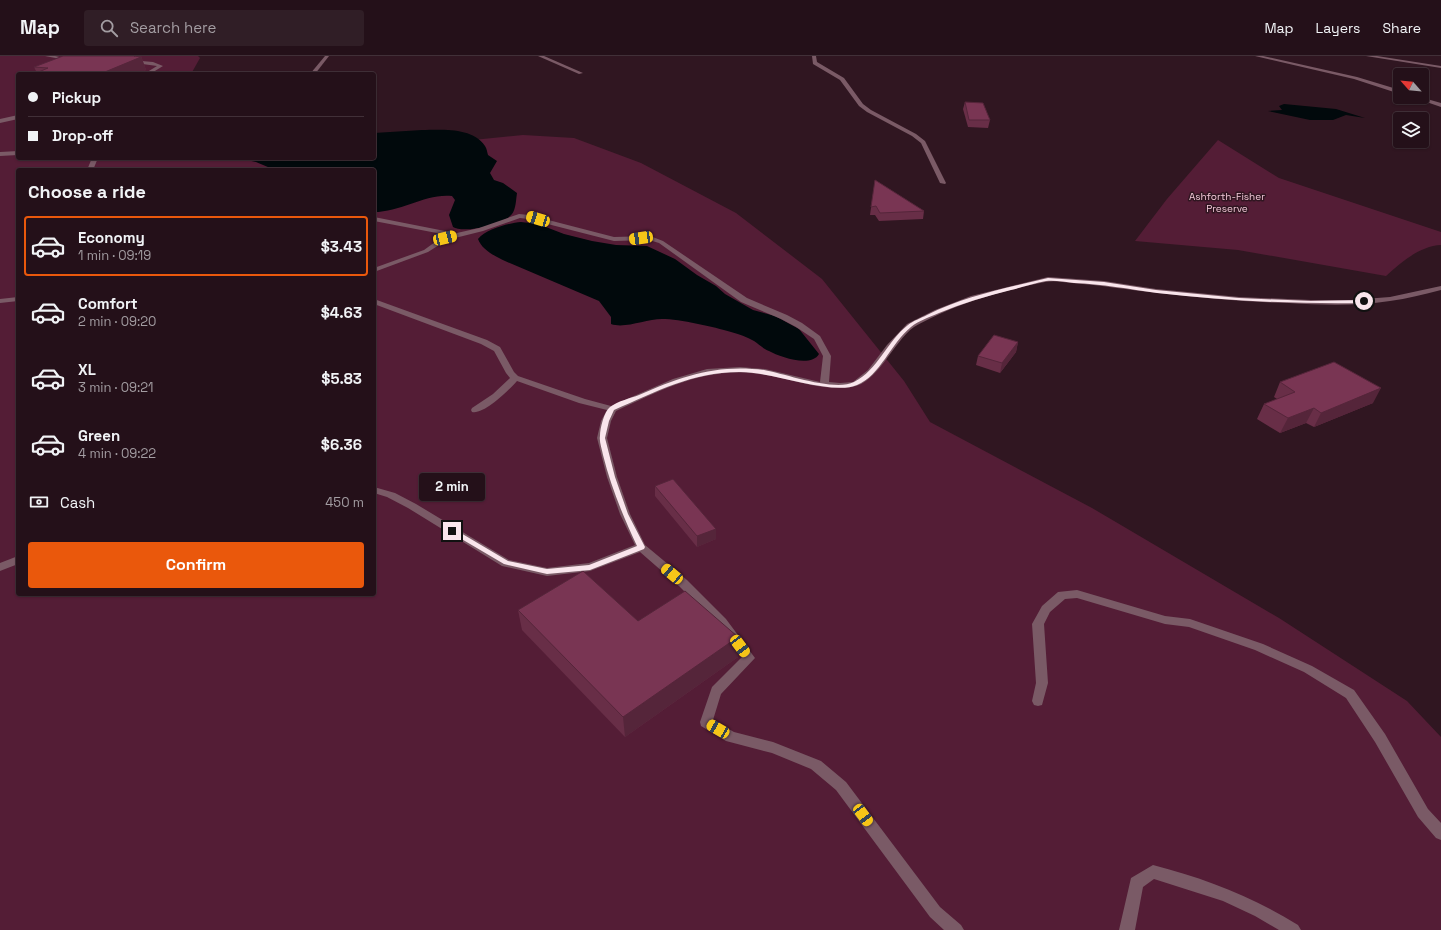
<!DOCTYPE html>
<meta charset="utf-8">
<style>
:root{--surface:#241019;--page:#301e26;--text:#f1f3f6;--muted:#a39da2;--line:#413038;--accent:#ea580c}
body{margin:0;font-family:"Space Grotesk",sans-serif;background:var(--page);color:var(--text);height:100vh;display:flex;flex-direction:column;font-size:15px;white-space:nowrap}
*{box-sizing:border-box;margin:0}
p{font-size:13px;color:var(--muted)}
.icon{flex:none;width:22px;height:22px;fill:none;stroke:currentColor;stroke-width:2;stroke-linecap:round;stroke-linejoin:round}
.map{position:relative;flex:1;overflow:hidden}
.sheet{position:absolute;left:16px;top:112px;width:360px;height:428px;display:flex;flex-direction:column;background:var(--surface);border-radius:4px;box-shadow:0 1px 3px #0004,0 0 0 1px var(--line)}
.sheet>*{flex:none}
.hud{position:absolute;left:16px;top:16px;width:360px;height:88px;border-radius:4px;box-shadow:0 1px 3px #0004,0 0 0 1px var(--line);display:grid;align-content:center;height:88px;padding:0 12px;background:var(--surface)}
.needle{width:26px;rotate:297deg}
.controls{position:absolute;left:1393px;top:12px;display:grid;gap:8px}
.controls a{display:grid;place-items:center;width:36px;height:36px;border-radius:4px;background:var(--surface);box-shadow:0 1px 3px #0004,0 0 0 1px var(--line);font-size:20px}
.end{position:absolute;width:18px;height:18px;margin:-9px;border:5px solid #f9e5ec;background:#111;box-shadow:0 0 0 2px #111}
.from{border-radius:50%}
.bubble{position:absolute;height:28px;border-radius:4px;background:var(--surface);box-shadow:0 1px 3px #0004,0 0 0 1px var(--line);font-size:13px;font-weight:600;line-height:28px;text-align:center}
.car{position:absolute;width:12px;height:24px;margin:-12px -6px;border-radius:5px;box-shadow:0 0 3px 1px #0007;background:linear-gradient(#f5c518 24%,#345 0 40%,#f5c518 0 76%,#345 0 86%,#f5c518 0)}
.hud b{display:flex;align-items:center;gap:14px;height:38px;font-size:15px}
.hud b+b{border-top:1px solid var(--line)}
.hud i{width:10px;height:10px;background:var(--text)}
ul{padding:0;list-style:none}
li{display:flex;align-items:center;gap:12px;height:60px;margin:0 8px 6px;padding:0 4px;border:2px solid transparent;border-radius:4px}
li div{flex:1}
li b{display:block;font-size:15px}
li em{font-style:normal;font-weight:600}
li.current{border-color:var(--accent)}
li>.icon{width:36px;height:36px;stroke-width:1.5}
h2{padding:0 12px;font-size:18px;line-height:48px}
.pay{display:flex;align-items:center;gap:10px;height:44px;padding:0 12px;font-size:15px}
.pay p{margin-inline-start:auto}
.button{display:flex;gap:8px;margin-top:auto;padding:8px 12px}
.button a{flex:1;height:46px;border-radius:4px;background:var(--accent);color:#fff;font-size:16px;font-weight:600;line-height:46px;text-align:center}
header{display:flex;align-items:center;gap:24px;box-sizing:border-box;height:56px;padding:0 20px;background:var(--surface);border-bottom:1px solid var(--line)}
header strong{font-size:19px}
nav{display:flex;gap:22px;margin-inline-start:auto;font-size:14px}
.search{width:280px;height:36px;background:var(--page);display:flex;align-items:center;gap:10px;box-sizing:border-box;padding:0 14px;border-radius:4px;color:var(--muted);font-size:15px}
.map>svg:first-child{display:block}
.green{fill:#541d36;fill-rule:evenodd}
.water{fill:#01090c}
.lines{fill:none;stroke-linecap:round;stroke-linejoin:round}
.lane{fill:#7a5a66;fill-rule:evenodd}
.street{fill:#7a5a66;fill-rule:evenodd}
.wall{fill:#682e47}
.shaded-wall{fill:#55253a}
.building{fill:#793553;stroke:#55253a}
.route{fill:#f9e5ec}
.labels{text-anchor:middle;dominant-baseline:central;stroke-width:3;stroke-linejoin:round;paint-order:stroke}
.far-park-label{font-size:10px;fill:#f3c8d8;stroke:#301621}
</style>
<header>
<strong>Map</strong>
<div class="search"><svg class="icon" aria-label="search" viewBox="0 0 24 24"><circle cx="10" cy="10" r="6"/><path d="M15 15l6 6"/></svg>Search here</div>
<nav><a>Map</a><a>Layers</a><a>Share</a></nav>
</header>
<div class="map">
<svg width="1441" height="874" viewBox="0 0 1441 874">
<rect width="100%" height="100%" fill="#301621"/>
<g class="green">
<path d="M0,0H198L200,2L191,18H18V102H374L473,84L523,79L574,82L641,107L736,157L822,223L904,325L930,366L1092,452L1279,562L1407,645L1441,681V874H0ZM18,114H374V538H18Z"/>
<path d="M1218,84L1279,122L1441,176V189C1420,190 1401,206 1386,220L1238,194L1135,185L1167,143Z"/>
</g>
<g class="water">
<polygon points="1284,48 1336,53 1365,62 1346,59 1333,64 1310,64 1268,55 1282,54 1279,50"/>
<path d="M422,74C442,74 472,71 485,90C487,93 487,96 488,99L497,105L490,117L494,124L503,127L517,137C516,143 516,153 512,158C505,168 464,178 453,171L449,159L455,144L452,140C426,137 401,156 374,156V114H275L256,106L238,102H374V77Z"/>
<path d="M521,166L538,168L564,178L592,185L616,189L647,190L675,203L697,219L716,230L725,238L753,254L775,260L799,273L819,298C811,312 780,301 769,295C763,293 759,288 754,285C747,281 739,278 731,276C714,271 680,263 662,263C646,263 625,273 611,268V261L599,245L505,205C495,200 482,194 478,183C486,173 509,167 521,166Z"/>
</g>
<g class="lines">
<g class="lane">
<polygon points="45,0 55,0 73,4 71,5"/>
<polygon points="325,0 329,0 315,18 310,18"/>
<polygon points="812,0 816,0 817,6 844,22 863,48 871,54 916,78 925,85 946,127 945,128 940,127 921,87 912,80 867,56 859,50 840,24 813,8"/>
<polygon points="130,4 153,6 163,10 150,18 144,18 157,10 128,6"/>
<polygon points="18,59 18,63 0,67 0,63"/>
<polygon points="18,95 18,99 0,100 0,96"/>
<polygon points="92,102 98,102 93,114 87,114"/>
<path d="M519,158L529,159L614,181L650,180L663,185L747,242L787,259L802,267L820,280L831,300L829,326L840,327L853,326L868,314L887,289L907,268L935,254L971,240L1048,221L1104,225L1156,233L1239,241L1311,244H1351L1390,241L1441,230V234C1424,238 1407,243 1390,245C1357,250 1322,249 1289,247C1245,246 1202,242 1158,237C1129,234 1101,229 1072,227C1063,226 1054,224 1045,226C1006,234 965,245 929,263C924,266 918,268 914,271C893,286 878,327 852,331C822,335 795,324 766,319C708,309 666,332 616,355L611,365L607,382L617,421L630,458L645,489L687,524L726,563L755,602L721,638L713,664L734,676L773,686L821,705L846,726L940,851L961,869L964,874H944L930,861L836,734L811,713L772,697L726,685L701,670L700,666L712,631L742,601L718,569L679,530L640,496L590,515L547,520L502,510L408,452L387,441L374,437V431L395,437L416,448L509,504L547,512L589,507L635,489L620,458L607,421L597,382L601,365L607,354L579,347L517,325C509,334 484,359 472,356L471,354L472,352L493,338L510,322L506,317L494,295L481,288L374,248V243L487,284L500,291L514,316L518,320L585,343L611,350L673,323L707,313L740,311L765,313L820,326L823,300L814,283L796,271L781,263L741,246L659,187L649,184L614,185L528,163L520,162L483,175L447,184L428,196L374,216V212L424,194L442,181V178L374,165V161L445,175L447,176L448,179L479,172Z"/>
<polygon points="18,241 18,245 0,247 0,243"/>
<polygon points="18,500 18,508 0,515 0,507"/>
<polygon points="1077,534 1165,560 1190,563 1263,588 1312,610 1354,634 1385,678 1428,753 1441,767 1441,784 1436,782 1418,761 1375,686 1346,642 1304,616 1255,594 1189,571 1165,568 1077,542 1065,543 1050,556 1044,568 1048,627 1042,649 1038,650 1034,649 1032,645 1036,627 1032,568 1042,550 1058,536"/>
<path d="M1153,809C1204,822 1253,841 1298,869L1301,874H1279L1255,860L1223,845L1154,823L1143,831L1135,874H1119L1131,822Z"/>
</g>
<g class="street">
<polygon points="538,0 544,0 583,17 579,18"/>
<polygon points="1255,0 1263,0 1357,21 1400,34 1400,38 1354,23"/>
<polygon points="1366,0 1377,0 1441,10 1441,12"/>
<polygon points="1412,41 1420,41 1441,47 1441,51"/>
</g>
</g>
<g class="wall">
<polygon points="141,0 146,14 137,18 34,18 37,17 34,11"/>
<polygon points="965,46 990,64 988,72 968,71 963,53"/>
<polygon points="875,124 924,155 923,163 879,165 875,159 870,159"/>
<polygon points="1018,286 1016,296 1000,317 976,309 978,300"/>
<polygon points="1280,326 1373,347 1314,371 1306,367 1280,377 1257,363 1264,348 1277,343 1274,341"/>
<polygon points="655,430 716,483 697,491 655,440"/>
<polygon points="518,554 638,565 738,581 738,601 625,681 522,574"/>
</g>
<g class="shaded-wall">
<polygon points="135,0 141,0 146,14 137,18 100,18"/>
<polygon points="1018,286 1016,296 1000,317 1002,307"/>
<polygon points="1381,332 1373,347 1314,371 1321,357"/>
<polygon points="1314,352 1306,367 1280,377 1288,362"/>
<polygon points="716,473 716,483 697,491 697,480"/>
<polygon points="738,581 738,601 625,681 623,661"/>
</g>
<g class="building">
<polygon points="63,0 135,0 134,0 141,1 100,18 34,18 48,12 34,11"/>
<polygon points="965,46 983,47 990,64 969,64"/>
<polygon points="875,124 924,155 880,157 876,150 871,151"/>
<polygon points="994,279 1018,286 1002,307 978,300"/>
<polygon points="1334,306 1381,332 1321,357 1314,352 1288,362 1264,348 1295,336 1280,326"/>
<polygon points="673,423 716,473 697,480 655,430"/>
<polygon points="583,515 638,565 685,535 738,581 623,661 518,554"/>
</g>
<path class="route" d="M1048,222L1104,226L1156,234L1239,242L1311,245L1364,244L1367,245L1364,247C1295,248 1226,245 1157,237C1129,233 1102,228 1074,227C1065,226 1055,224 1046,225C1035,227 1023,231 1011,234C987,240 963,247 939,257C930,261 918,265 911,271C891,287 880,320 857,329C832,340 770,315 739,316C692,316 656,336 614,354L609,365L605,382L615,421L628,458L645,491L644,493L590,514L547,518L504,508L448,475L449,473H454L508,505L547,513L589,509L637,490C623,460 611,431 603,399C602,393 599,386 600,380C600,372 604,356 610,351C618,345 631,342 639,339C682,320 717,308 764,314C786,318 835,336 854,326C878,314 887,285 908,269C913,265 921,262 927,259C965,240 1007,232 1048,222Z"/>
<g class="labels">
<g class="far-park-label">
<text x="1227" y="140">Ashforth-Fisher<tspan x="1227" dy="12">Preserve</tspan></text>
</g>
</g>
</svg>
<div class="controls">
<a><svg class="needle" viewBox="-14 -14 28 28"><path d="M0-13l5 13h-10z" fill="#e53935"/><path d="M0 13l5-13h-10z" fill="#a39da2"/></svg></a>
<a><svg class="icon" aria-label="layers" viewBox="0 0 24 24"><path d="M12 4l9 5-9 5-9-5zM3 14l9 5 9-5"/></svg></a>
</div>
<i class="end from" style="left:1364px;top:245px"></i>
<i class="end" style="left:452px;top:475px"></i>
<div class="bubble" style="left:419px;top:417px;width:66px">2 min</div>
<i class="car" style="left:538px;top:163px;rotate:287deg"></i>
<i class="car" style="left:445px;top:182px;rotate:77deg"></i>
<i class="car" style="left:641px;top:182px;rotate:262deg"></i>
<i class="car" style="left:672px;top:518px;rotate:310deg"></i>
<i class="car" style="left:740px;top:590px;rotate:143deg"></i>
<i class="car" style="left:718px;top:673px;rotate:300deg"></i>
<i class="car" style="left:863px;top:759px;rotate:143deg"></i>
<div class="hud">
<b><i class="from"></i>Pickup</b>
<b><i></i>Drop-off</b>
</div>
<section class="sheet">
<h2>Choose a ride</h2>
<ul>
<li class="current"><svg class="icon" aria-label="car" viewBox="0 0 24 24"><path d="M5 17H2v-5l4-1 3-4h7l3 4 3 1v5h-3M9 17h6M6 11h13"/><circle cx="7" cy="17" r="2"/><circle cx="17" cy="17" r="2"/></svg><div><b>Economy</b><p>1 min · 09:19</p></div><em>$3.43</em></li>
<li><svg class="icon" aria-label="car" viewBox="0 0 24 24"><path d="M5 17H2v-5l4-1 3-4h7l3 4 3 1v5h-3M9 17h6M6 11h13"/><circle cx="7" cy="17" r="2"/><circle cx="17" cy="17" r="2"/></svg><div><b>Comfort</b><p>2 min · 09:20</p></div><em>$4.63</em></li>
<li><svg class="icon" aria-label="car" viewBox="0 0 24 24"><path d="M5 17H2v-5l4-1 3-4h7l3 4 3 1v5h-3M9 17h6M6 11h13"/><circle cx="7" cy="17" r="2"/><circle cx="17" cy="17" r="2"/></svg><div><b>XL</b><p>3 min · 09:21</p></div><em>$5.83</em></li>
<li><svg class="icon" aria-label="car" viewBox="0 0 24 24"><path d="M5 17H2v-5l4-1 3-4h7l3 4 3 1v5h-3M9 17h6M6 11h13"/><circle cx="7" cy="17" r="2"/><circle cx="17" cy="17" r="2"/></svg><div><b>Green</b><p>4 min · 09:22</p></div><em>$6.36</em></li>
</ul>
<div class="pay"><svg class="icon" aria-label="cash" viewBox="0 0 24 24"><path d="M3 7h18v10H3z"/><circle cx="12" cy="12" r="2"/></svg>Cash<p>450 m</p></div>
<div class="button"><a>Confirm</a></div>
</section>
</div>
